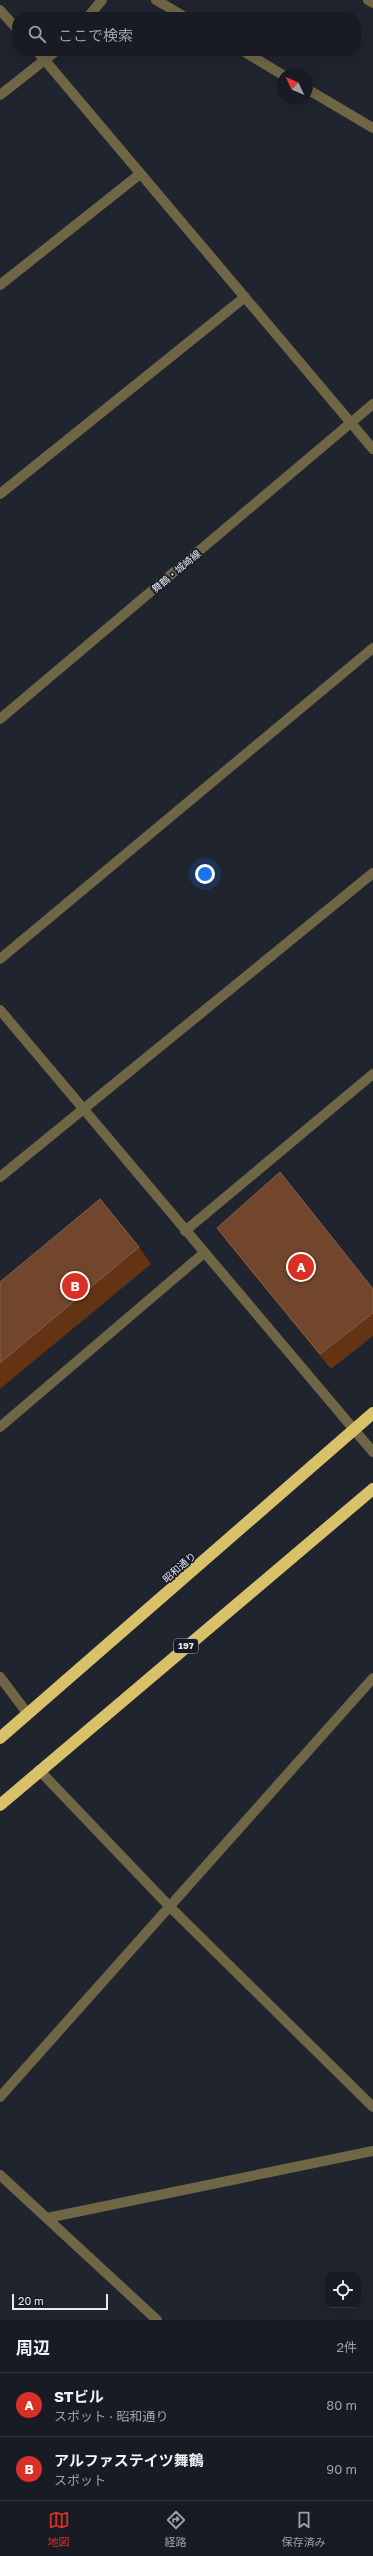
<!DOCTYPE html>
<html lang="ja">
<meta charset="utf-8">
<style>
:root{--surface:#181b23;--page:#252830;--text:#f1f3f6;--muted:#9fa1a6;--line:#363941;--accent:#d93025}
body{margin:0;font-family:"Golos Text","Noto Sans JP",sans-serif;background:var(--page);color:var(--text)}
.controls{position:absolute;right:12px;bottom:12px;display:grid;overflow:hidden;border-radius:8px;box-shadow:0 4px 16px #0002}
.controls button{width:36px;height:36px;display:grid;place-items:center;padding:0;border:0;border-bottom:1px solid var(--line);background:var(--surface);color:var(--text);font:20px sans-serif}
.compass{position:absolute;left:277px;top:68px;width:36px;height:36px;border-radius:50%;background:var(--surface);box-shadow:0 4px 16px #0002;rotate:314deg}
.scale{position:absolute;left:12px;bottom:10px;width:96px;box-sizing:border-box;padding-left:4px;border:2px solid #e5e8ef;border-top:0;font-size:11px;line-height:14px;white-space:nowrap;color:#e5e8ef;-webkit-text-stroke:3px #171a25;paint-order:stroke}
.you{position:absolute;left:205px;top:874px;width:14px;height:14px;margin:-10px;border:3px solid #fff;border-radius:50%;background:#1a73e8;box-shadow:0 0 0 6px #1a73e833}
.badge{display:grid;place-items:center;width:26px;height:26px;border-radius:50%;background:var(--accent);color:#fff;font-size:13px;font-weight:700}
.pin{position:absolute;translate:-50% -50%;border:2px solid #fff;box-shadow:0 1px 4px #0006}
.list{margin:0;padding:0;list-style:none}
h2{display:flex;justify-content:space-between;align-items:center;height:52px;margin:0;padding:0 16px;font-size:17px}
h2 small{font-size:13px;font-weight:400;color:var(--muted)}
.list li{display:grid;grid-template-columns:26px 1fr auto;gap:12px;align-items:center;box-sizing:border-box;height:64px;padding:0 16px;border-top:1px solid var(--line)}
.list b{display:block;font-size:15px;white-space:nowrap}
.list p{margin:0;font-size:13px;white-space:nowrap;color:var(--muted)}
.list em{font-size:13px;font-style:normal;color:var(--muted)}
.icon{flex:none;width:22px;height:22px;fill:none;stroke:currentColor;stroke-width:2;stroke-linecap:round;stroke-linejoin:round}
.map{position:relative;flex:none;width:373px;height:2320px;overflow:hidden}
.search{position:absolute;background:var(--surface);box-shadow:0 4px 16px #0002;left:12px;right:12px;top:12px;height:44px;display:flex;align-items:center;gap:10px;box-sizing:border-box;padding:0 14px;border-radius:16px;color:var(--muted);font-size:15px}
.sheet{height:180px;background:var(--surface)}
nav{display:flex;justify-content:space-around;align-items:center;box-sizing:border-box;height:56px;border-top:1px solid var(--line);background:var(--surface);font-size:11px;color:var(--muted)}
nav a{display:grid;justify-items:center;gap:2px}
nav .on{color:var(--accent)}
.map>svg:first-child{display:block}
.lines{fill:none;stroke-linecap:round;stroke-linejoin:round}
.minor{stroke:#6f6645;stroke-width:10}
.highway{stroke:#d9c16a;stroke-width:12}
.wall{fill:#643314}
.building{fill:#72462c;stroke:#84604a}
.labels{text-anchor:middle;stroke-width:3.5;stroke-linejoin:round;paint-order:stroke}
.shield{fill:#171a25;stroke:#a7aab2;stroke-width:1}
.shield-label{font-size:9px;font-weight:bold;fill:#e5e8ef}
.street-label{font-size:10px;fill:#e5e8ef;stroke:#171a25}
</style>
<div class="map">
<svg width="373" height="2320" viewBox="0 0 373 2320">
<rect width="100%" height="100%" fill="#20242f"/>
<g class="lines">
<path class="minor" d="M 156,0 L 185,17
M 368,0 L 373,3
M 0,10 L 17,29
M 88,17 L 102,0
M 37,51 L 373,449
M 243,51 L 283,75
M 307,89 L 373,128
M 0,95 L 56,51
M 0,285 L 140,174
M 0,494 L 245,297
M 0,719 L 373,404
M 0,959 L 373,648
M 0,1010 L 373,1452
M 0,1177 L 373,873
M 185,1231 L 373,1074
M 0,1427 L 204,1253
M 0,1677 L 28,1714
M 39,1770 L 170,1907 L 373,2107
M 0,2097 L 373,1678
M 0,2175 L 157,2320
M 47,2218 L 373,2151"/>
<path class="highway" d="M 0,1738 L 373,1413
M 0,1805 L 373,1489"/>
</g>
<path class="wall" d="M 217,1228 L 373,1289 L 373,1336 L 331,1369 L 228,1243 Z
M 139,1247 L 151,1264 L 0,1389 L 0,1282 Z"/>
<path class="building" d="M 280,1172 L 373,1289 L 373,1313 L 320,1354 L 217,1228 Z
M 100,1199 L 139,1247 L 0,1363 L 0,1282 Z"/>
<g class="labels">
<rect class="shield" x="174" y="1639" width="24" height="14" rx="3"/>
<g class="shield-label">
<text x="186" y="1649">197</text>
</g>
<g class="street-label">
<text transform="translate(176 571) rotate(-40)" y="4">舞鶴・城崎線</text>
<text transform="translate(179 1567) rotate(-41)" y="4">昭和通り</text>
</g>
</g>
</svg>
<div class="controls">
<button><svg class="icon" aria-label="locate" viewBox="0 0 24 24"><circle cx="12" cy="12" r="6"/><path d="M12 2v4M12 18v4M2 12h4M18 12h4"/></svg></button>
</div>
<svg class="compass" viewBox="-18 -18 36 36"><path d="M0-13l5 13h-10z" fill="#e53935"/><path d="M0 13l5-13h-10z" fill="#9fa1a6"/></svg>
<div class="scale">20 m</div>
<div class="you"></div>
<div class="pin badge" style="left:301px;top:1267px">A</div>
<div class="pin badge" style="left:75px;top:1286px">B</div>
<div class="search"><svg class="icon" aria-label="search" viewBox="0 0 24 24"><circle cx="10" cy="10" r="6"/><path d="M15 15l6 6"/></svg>ここで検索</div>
</div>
<section class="sheet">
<h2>周辺<small>2件</small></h2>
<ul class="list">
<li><span class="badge">A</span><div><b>STビル</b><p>スポット · 昭和通り</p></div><em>80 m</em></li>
<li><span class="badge">B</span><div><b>アルファステイツ舞鶴</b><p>スポット</p></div><em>90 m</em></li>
</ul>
</section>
<nav>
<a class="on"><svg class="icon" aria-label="map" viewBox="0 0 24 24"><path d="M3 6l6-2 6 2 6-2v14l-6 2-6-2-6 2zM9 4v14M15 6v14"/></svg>地図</a>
<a><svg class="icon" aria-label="directions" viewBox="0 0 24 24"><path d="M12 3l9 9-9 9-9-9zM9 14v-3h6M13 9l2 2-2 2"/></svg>経路</a>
<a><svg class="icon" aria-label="saved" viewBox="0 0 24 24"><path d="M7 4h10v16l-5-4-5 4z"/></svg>保存済み</a>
</nav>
